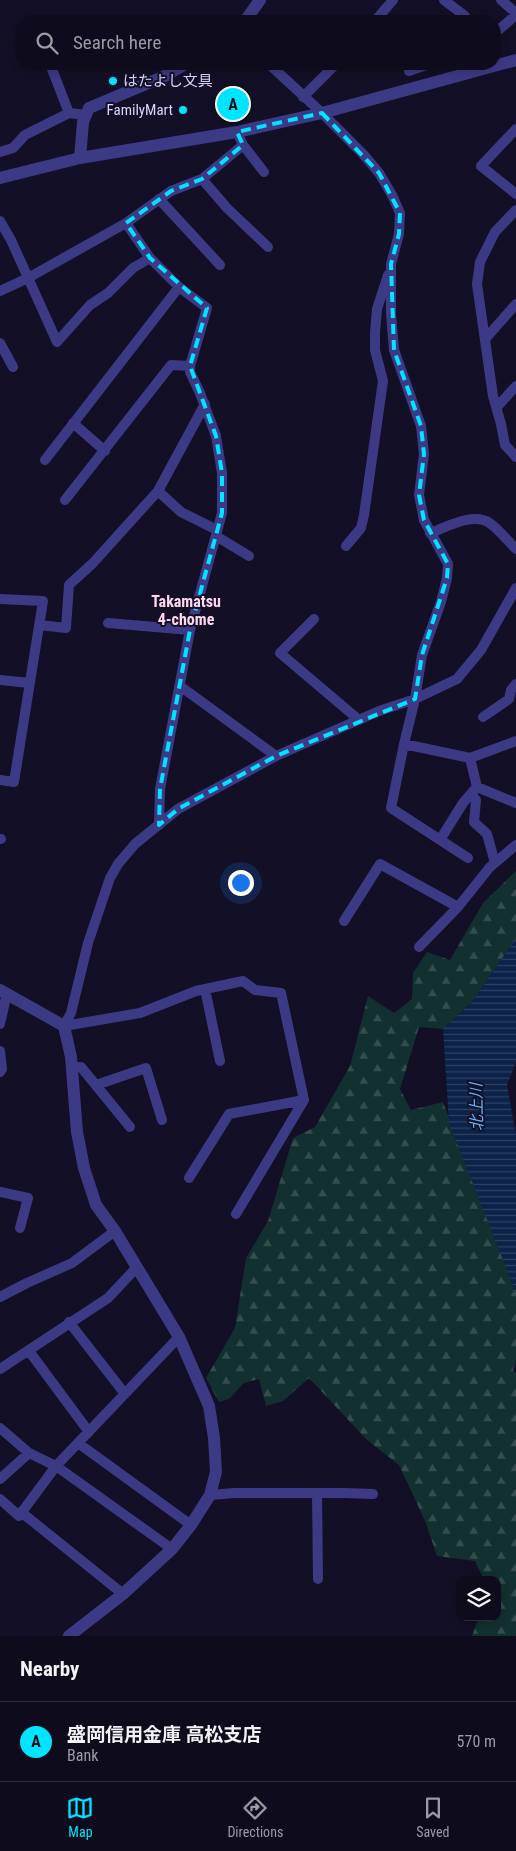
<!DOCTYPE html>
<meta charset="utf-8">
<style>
:root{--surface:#0e0b1c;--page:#1c1929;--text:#f1f3f6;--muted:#9b9ba3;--line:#2e2b3b;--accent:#00e5ff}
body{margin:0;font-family:"Roboto Condensed","Noto Sans JP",sans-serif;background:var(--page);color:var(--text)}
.controls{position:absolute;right:15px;bottom:15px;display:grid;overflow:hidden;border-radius:10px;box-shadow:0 2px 8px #0003}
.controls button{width:45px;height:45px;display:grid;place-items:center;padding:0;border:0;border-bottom:1px solid var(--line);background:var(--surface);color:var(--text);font:25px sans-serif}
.you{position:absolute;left:240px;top:882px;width:18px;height:18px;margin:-12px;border:4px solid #fff;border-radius:50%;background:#1a73e8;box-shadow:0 0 0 8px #1a73e833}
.badge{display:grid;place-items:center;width:32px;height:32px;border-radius:50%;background:var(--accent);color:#111;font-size:16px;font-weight:700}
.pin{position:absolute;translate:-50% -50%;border:2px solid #fff;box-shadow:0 1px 5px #0006}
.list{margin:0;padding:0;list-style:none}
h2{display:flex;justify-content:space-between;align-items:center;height:65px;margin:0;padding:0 20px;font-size:21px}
h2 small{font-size:16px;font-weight:400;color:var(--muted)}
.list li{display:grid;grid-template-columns:32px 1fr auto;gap:15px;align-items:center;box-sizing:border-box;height:80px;padding:0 20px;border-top:1px solid var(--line)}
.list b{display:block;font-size:19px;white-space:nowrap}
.list p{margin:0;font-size:16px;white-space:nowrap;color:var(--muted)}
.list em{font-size:16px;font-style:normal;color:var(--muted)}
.icon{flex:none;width:28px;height:28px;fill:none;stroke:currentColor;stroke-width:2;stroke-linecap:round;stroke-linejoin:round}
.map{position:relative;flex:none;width:516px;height:1636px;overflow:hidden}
.search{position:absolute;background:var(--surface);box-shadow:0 2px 8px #0003;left:15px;right:15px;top:15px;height:55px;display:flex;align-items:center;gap:12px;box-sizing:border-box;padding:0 18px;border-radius:20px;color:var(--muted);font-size:19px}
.sheet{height:145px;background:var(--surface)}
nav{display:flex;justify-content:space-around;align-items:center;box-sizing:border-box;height:70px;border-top:1px solid var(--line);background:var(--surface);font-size:14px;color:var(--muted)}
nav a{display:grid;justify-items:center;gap:2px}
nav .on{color:var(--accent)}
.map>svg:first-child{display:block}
.forest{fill:url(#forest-firs)}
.water{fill:url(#water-rules)}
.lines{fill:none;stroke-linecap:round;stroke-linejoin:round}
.minor{stroke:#3d3a85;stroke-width:10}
.tertiary{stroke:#3d3a85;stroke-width:12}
.marked{fill:none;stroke:#00e5ff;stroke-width:4;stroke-dasharray:10 6;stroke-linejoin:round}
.poi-dot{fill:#00e5ff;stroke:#130f26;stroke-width:2}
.labels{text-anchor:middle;stroke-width:4;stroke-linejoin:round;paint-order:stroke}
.poi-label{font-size:15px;fill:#d9d4ff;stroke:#130f26;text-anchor:start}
.neighbourhood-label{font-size:16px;font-weight:bold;fill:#ffd6f0;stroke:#130f26}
.water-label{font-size:16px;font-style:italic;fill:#62b6ff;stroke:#130f26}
</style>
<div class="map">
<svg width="516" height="1636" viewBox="0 0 516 1636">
<defs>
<pattern id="forest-firs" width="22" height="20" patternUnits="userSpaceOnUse" patternTransform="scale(1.25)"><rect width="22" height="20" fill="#12302f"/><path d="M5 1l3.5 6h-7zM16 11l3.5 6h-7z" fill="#344d4e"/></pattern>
<pattern id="water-rules" width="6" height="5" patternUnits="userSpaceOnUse" patternTransform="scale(1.25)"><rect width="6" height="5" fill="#0c2248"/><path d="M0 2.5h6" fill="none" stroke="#2f4163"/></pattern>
</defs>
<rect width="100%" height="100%" fill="#130f26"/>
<path class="forest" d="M 516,871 L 516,939 L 472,1002 L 443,1029 L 419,1027 L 400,1089 L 411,1110 L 443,1102 L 516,1293 L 516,1361 L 513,1370 L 516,1374 L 516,1636 L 472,1636 L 479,1617 L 497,1617 L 497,1580 L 484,1580 L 475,1561 L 437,1556 L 426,1523 L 399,1465 L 367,1440 L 309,1378 L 283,1401 L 266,1406 L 259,1379 L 244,1383 L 229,1399 L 219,1402 L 206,1378 L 235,1328 L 246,1258 L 268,1221 L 293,1138 L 315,1127 L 350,1066 L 368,996 L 394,1013 L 412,999 L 413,973 L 427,952 L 450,960 L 483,903 Z"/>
<path class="water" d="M 516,939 L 516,1062 L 507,1085 L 516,1135 L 516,1293 L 449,1123 L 443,1029 L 472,1002 Z"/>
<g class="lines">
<path class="minor" d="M 444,0 L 465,16
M 501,0 L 516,13
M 375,21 L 393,0
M 495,33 L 516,15
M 50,64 L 69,113
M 269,64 L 322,113 L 363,154 L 379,173 L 392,195 L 400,213 L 399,234 L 391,264 L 391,314 L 394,350 L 421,426 L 424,454 L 419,495 L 424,520 L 448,564 L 447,578 L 441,602 L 422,655 L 415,699 L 404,744 L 470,758 L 477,787 L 516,803
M 409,71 L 429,64
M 303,97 L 336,64
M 516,129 L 481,166 L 516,194
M 243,145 L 264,172
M 0,152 L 13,148 L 25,135 L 69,113 L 86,115
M 202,179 L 227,208 L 268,247
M 159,199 L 220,265
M 516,210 L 495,232 L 480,262 L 477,284 L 493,396 L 501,424 L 505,445 L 516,457
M 0,221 L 11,240 L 57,342 L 90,305 L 108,293 L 133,268 L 150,258
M 0,291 L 28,278 L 126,223
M 486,338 L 516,304
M 0,343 L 13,367
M 497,407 L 516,386
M 73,423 L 105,451
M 45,460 L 179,287
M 158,491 L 181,512 L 217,530
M 65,500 L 171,365 L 190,366
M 430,533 C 447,527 474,511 491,524 C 500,531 508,541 516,549
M 216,536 L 249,556
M 346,546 L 361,528 L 364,515 L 383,381 L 375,350 L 375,333 L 377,309 L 388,275
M 0,599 L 43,601 L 14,782 L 0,780
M 314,619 L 280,653 L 359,720
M 108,623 L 190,630
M 39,625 L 66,628 L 69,585 L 93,563 L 158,491 L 205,404
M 0,680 L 30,683
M 180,686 L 276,756
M 483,717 L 509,699 L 511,690 L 516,684
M 404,744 L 391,808 L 468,858
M 470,758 L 516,741
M 471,794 L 476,800 L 474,822 L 487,834 L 495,863
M 159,825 L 160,789 L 190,630 L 222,513 L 222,473 L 216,436 L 200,393 L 190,372 L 190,366 L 207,308 L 179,287 L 150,258 L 126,223 L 171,191 L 202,179 L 243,145 L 237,132
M 0,839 L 1,839
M 440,840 L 463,803 L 475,789
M 344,921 L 380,864 L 458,907
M 419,947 L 458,907 L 490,867 L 516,845
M 205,989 L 220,1061
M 0,1024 L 7,993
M 64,1026 L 71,1013 L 88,943 L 110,878 L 118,864 L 135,844 L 178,809 L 276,756 L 379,711 L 415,699 L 457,679 L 481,650 L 516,588
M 64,1026 L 140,1013 L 196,991 L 243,981 L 255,990 L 281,993 L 304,1100 L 236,1214
M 0,1051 L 2,1069 L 0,1072
M 72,1067 L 81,1067 L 130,1127
M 96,1085 L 146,1068 L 162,1120
M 189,1178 L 229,1114 L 304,1100
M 0,1192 L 28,1198 L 20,1228
M 0,1297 L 27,1283 L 72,1263 L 115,1231
M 69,1322 L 125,1394
M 29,1351 L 89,1432
M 0,1369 L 108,1298 L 137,1267
M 0,1428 L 29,1453
M 78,1443 L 191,1525
M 0,1479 L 29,1453 L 56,1466 L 172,1549
M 317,1493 L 318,1579
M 210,1495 L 234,1493 L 344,1493 L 373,1494
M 0,1499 L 19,1516 L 56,1466 L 179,1337
M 21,1512 L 123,1594"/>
<path class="tertiary" d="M 245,21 L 260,0
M 80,158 L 83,122 L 89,108 L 165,76 L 185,64
M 0,178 L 80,158 L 237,132 L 322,113 L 516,60
M 0,990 L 64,1026 L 71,1057 L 77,1132 L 84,1168 L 96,1205 L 115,1231 L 179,1337 L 209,1406 L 214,1438 L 216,1472 L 210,1495 L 191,1525 L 172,1549 L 123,1594 L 69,1636"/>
</g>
<path class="marked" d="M 322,113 L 379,173 L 400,213 L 399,234 L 391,264 L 394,350 L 421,426 L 424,454 L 419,495 L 424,520 L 448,564 L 447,578 L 422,655 L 415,699 L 276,756 L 178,809 L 159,825 L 160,789 L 190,630 L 222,513 L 222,473 L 216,436 L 190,366 L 207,308 L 150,258 L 126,223 L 171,191 L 202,179 L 243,145 L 237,132 Z"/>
<g class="poi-dot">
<circle cx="113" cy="81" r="5"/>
<circle cx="183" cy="110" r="5"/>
</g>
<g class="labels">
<g class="poi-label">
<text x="123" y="86">はたよし文具</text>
<text x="173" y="115" text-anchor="end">FamilyMart</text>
</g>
<g class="neighbourhood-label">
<text x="186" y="607">Takamatsu<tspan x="186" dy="18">4-chome</tspan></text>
</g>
<g class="water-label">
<text transform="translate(476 1107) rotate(-91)" y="6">北上川</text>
</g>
</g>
</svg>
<div class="controls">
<button><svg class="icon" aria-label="layers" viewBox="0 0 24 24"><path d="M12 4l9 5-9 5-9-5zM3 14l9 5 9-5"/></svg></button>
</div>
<div class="you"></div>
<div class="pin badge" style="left:233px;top:104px">A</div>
<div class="search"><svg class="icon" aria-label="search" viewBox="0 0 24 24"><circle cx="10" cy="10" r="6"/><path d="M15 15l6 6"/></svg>Search here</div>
</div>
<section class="sheet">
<h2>Nearby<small></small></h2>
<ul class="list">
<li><span class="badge">A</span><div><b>盛岡信用金庫 高松支店</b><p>Bank</p></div><em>570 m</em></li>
</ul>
</section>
<nav>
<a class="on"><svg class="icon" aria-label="map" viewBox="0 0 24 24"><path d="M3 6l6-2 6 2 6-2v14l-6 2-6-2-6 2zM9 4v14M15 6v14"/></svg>Map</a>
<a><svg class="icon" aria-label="directions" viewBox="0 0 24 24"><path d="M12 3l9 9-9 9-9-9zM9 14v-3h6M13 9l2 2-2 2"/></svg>Directions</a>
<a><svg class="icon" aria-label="saved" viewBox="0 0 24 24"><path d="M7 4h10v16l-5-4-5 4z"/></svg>Saved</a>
</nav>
